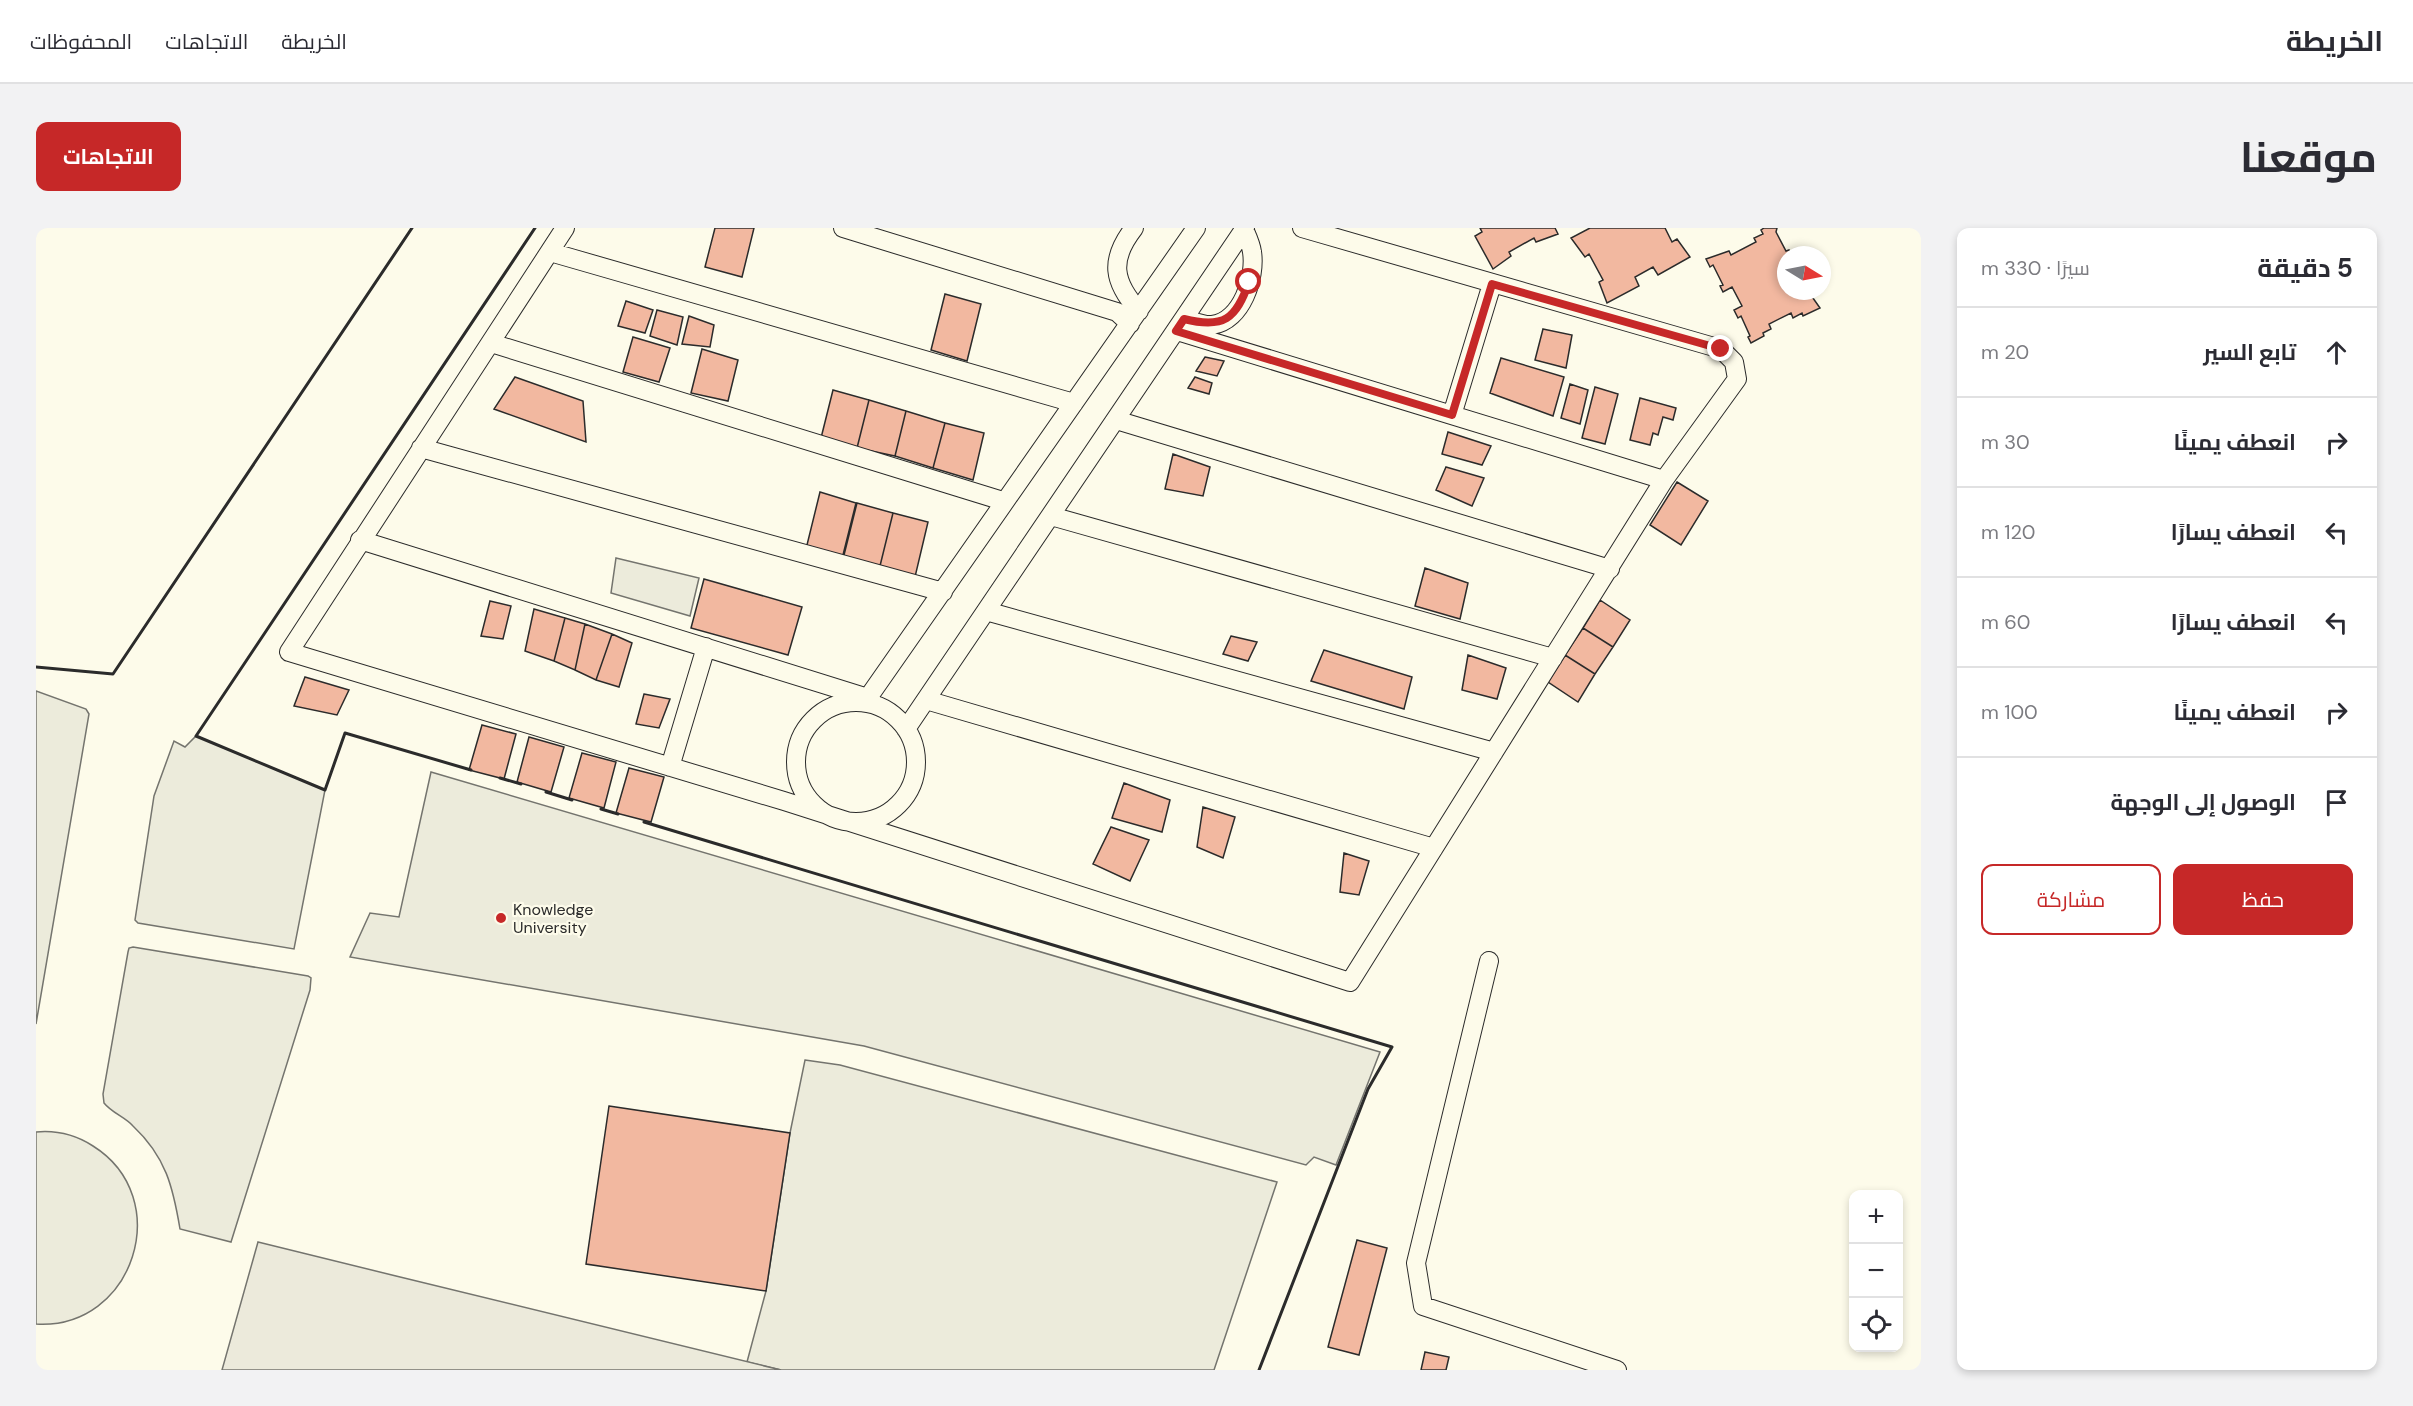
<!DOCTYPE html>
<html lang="ar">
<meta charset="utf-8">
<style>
:root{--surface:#fff;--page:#f2f2f3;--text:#2b2b33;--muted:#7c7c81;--line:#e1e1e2;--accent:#c62828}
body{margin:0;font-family:"DM Sans",Cairo,sans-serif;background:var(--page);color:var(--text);direction:rtl}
.controls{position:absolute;right:18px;bottom:18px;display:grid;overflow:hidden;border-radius:12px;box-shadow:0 3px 9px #0003}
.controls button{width:54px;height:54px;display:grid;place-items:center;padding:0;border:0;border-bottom:2px solid var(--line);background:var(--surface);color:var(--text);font:30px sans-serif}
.compass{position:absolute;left:1741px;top:18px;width:54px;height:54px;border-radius:50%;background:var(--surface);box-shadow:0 3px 9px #0003;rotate:100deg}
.stop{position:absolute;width:18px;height:18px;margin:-14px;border:4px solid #c62828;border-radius:50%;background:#fff}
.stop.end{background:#c62828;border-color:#fff;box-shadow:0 2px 6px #0008}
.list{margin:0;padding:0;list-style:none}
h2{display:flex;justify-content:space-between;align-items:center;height:78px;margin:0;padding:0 24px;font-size:26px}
h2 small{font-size:20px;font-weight:400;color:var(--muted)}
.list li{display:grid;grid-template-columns:39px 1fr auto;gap:18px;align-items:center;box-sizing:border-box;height:90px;padding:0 24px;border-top:2px solid var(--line)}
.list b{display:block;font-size:22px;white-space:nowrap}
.list em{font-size:20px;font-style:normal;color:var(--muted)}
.actions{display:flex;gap:12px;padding:18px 24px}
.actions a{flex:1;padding:14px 0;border:2px solid var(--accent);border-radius:12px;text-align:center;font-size:21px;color:var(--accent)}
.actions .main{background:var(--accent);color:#fff}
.icon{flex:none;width:33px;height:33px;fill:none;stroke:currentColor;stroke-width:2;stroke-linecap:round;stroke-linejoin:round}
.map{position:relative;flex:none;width:1885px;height:1142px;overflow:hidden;direction:ltr;border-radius:12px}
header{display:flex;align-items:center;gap:36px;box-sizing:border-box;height:84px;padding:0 30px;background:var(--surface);border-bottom:2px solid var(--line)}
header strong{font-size:28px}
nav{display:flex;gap:33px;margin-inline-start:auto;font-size:21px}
.intro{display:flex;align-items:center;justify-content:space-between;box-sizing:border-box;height:144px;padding:0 36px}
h1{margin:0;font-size:42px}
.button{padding:15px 27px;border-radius:12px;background:var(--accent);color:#fff;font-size:21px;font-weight:700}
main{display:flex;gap:36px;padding:0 36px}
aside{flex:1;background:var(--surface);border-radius:12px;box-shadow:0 3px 9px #0003}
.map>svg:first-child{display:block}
.green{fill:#ecebdb;stroke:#74746e;stroke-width:1.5}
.parking{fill:#eceadb;stroke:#74746e;stroke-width:1.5}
.building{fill:#f2b8a0;stroke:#2b2b2b;stroke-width:1.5}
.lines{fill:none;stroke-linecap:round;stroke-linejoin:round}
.minor-casing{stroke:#2b2b2b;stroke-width:20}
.minor{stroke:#fdfbea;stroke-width:18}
.wall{stroke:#2b2b2b;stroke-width:3}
.route{stroke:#c62828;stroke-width:8}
.poi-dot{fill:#c62828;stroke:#fdfbea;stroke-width:2}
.labels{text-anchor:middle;stroke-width:4.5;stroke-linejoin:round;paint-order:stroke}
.poi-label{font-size:16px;fill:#2b2b2b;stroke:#fdfbea;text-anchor:start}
</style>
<header>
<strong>الخريطة</strong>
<nav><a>الخريطة</a><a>الاتجاهات</a><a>المحفوظات</a></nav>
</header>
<div class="intro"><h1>موقعنا</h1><a class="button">الاتجاهات</a></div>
<main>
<aside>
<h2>5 دقيقة<small>سيرًا · 330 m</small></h2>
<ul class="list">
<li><svg class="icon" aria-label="ahead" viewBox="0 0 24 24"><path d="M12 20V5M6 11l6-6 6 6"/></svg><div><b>تابع السير</b></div><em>20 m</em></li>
<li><svg class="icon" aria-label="right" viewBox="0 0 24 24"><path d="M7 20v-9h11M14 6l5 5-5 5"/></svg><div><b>انعطف يمينًا</b></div><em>30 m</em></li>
<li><svg class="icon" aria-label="left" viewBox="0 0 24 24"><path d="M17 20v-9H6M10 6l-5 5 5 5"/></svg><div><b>انعطف يسارًا</b></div><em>120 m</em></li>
<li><svg class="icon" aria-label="left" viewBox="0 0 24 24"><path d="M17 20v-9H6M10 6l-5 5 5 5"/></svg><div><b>انعطف يسارًا</b></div><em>60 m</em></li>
<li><svg class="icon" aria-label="right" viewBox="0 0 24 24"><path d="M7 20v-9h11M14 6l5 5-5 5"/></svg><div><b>انعطف يمينًا</b></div><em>100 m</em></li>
<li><svg class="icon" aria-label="arrive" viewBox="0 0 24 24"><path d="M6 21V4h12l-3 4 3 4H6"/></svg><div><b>الوصول إلى الوجهة</b></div></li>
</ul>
<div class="actions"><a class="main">حفظ</a><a>مشاركة</a></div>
</aside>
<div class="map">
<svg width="1885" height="1142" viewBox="0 0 1885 1142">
<rect width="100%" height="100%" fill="#fdfbea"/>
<path class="green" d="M 580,330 L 663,350 L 654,388 L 575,365 Z
M 0,463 L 50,481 L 53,486 L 0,796 Z
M 160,508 L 289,562 L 258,721 L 102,695 L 99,692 L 118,568 L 138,513 L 149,519 Z
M 395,544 L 1344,824 L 1300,937 L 1278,929 L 1270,937 L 828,818 L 314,729 L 334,685 L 363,689 Z
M 97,719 L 272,748 L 275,750 L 274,762 L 195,1014 L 144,1001 C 137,959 130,929 97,898 C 89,889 76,885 68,875 L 67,866 L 92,724 L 93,720 Z
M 769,832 L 804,837 L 1241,954 L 1178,1142 L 745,1142 L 711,1134 L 730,1063 L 754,905 Z
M 0,904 C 21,902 40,907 57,918 C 140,970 98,1102 0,1096 Z"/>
<path class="parking" d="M 222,1014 L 360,1048 L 745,1142 L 186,1142 Z"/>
<path class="building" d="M 679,0 L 718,0 L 706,49 L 669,39 Z
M 1444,0 L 1519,0 L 1522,6 L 1500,14 L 1498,10 L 1473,24 L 1475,28 L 1457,41 L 1439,8 L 1446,4 Z
M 1554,0 L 1629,0 L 1636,14 L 1641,11 L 1654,29 L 1622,47 L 1617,39 L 1599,49 L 1603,58 L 1571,75 L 1563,54 L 1567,52 L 1553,26 L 1549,29 L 1535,10 Z
M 1728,0 L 1741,0 L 1740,4 L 1750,23 L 1753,22 L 1755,27 L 1750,27 L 1745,39 L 1750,49 L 1750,63 L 1772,63 L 1784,80 L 1767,88 L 1766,85 L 1757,90 L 1755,85 L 1733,96 L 1735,101 L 1727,105 L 1728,108 L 1715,115 L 1712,109 L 1714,108 L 1705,88 L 1702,90 L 1698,82 L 1706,78 L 1696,59 L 1687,64 L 1684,58 L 1687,57 L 1677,37 L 1674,39 L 1670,31 L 1693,23 L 1695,27 L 1720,14 L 1718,10 L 1727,6 L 1725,2 Z
M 909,66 L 945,76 L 931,133 L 895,122 Z
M 590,73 L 617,82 L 609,105 L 582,98 Z
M 621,82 L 647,89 L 641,117 L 614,108 Z
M 653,88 L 678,97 L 674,119 L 646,116 Z
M 1507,101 L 1536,107 L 1530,140 L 1499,132 Z
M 597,109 L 634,120 L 623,154 L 587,144 Z
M 666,121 L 702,132 L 692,173 L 655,165 Z
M 1169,129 L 1188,133 L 1181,148 L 1160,143 Z
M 1465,130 L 1528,149 L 1517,188 L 1454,165 Z
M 479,149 L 547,173 L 550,214 L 458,181 Z
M 1159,149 L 1176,155 L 1173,166 L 1152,160 Z
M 1534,156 L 1552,162 L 1544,196 L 1525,190 Z
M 1559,159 L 1582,166 L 1569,216 L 1546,210 Z
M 797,162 L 833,172 L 821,220 L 785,210 Z
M 1604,170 L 1640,180 L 1637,192 L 1627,189 L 1622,207 L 1617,205 L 1614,217 L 1594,212 Z
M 833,172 L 870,183 L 859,228 L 821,220 Z
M 870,183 L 909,195 L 897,240 L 859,228 Z
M 909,195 L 948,205 L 937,252 L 897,240 Z
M 1412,204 L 1455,218 L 1446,237 L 1406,226 Z
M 1137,226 L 1174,239 L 1167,268 L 1129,261 Z
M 1410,239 L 1448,250 L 1436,278 L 1400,262 Z
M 1641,254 L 1672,273 L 1645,317 L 1614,297 Z
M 784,264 L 820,275 L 806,331 L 770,321 Z
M 821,275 L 857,285 L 843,342 L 807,331 Z
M 857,285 L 892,294 L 879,349 L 843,342 Z
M 1389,340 L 1432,355 L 1424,391 L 1379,378 Z
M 668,351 L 766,379 L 752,427 L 655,400 Z
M 1564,372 L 1594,392 L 1577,419 L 1547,400 Z
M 454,373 L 475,378 L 467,411 L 445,408 Z
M 498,381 L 529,390 L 518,433 L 489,423 Z
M 529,390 L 549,396 L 539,442 L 518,433 Z
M 549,396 L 576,406 L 560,452 L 539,442 Z
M 1547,400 L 1577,419 L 1559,446 L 1529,427 Z
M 576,406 L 596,415 L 583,459 L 560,452 Z
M 1195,408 L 1221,414 L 1212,433 L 1187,426 Z
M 1288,422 L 1376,449 L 1368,481 L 1275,453 Z
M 1432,427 L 1470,440 L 1461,471 L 1426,462 Z
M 1529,427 L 1559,446 L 1542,474 L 1512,454 Z
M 269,449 L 313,462 L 301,487 L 258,478 Z
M 608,466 L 634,471 L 623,500 L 600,496 Z
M 446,497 L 480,506 L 468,551 L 433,542 Z
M 493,509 L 528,519 L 515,564 L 481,554 Z
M 546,525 L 580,534 L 568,580 L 533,570 Z
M 593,540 L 628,549 L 615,594 L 580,585 Z
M 1088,555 L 1134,572 L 1126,604 L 1076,590 Z
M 1167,579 L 1199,589 L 1187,630 L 1161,619 Z
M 1075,599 L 1113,612 L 1094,653 L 1057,636 Z
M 1308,625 L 1333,633 L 1323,667 L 1304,664 Z
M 573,878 L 754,905 L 730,1063 L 550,1036 Z
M 1321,1012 L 1351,1020 L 1323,1127 L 1292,1119 Z
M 1389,1124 L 1413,1129 L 1410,1142 L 1385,1142 Z"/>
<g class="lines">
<g class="minor-casing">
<path id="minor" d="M 529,0 L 253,424 L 748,573 L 1314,754 L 1628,252 L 1701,151 L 1698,134 L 1685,121 L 1266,0
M 807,0 L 1081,84 L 1094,96
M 1098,0 C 1073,32 1077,54 1103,83
M 514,24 L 1038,175
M 1148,91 C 1157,93 1167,98 1176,97 C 1206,93 1220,49 1216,24 C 1215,16 1211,8 1208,1
M 1141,103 L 1628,252
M 455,115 L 967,273
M 1416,187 L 1456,56
M 1080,192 L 1574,341
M 385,220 L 907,364
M 1015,288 L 1517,430
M 324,312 L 832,470
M 950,383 L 1458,524
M 890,472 L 1398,620
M 829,474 L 1160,0
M760 534a60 60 0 1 1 120 0a60 60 0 1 1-120 0Z
M 870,501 L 1209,0
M 634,539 L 670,419
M 1453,733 L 1380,1035 L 1387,1078 L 1581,1142"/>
</g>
<use href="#minor" class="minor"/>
<path class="wall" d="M 0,439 L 77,446 L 376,0
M 435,542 L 309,505 L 289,562 L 160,508 L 499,0
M 464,550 L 485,556
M 510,564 L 536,572
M 565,581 L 582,586
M 608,594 L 1356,819 L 1332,861 L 1223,1142"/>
</g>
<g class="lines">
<path class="route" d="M 1213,54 C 1200,91 1188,101 1148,91 L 1140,103 L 1416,187 L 1456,56 L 1685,121"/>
</g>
<circle class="poi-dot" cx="465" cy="690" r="6"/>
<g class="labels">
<g class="poi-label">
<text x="477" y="687">Knowledge<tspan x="477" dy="18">University</tspan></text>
</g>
</g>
</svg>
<div class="controls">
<button>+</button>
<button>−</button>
<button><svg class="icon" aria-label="locate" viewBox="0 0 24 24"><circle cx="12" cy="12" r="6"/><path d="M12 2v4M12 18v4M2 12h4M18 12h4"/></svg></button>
</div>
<svg class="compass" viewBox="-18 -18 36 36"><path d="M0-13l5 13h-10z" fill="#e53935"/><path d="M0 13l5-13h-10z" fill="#7c7c81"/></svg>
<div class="stop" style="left:1213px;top:54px"></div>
<div class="stop end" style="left:1685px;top:121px"></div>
</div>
</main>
